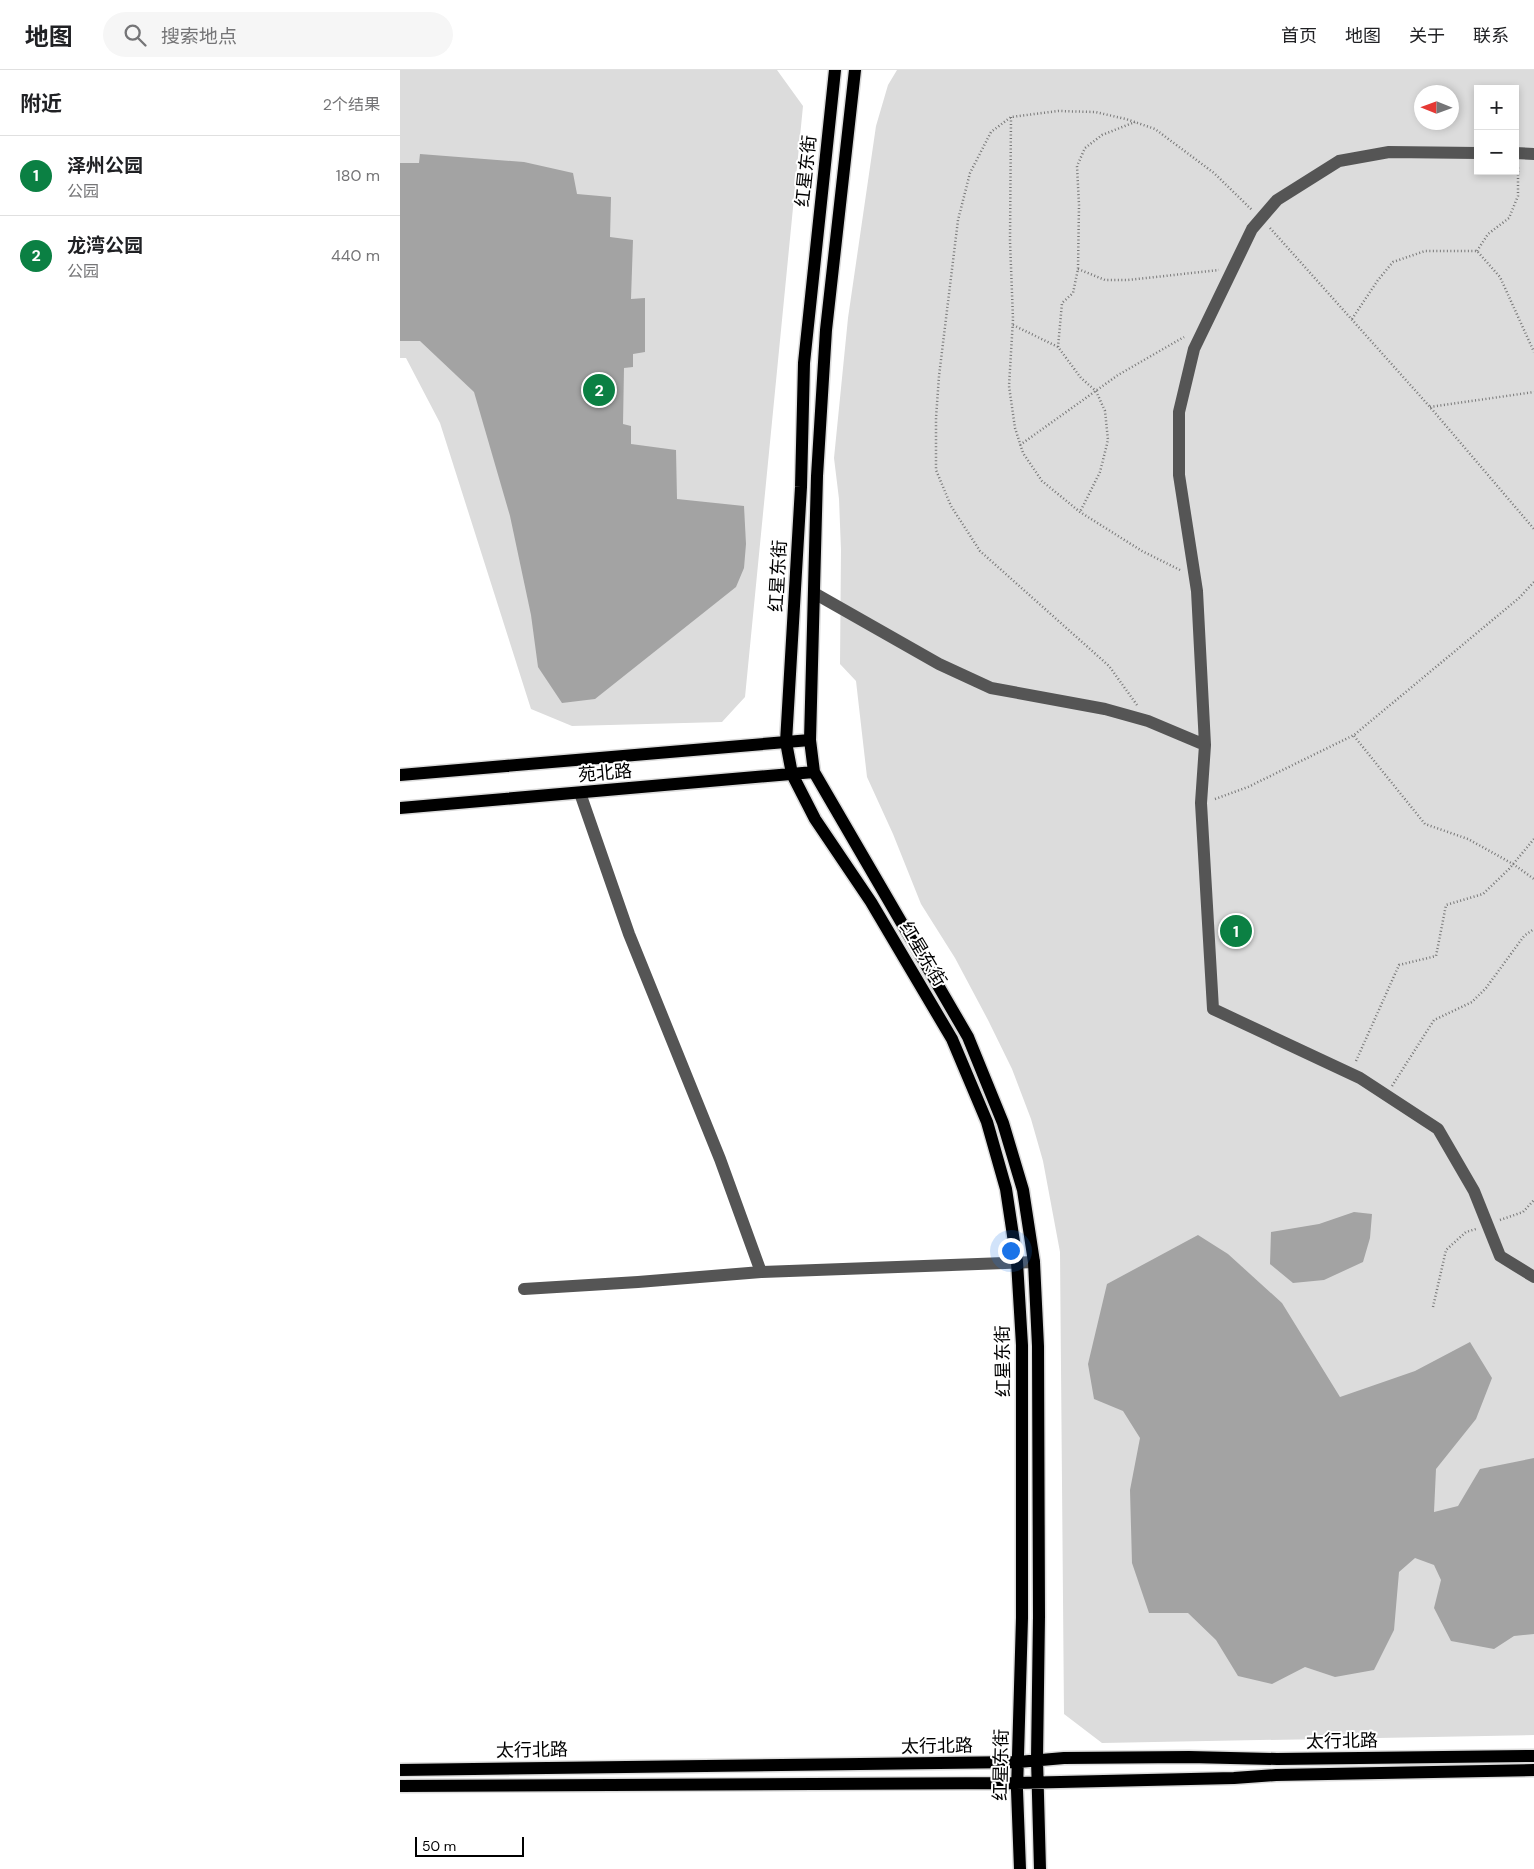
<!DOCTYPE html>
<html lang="zh">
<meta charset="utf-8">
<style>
:root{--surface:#fff;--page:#f6f6f6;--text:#202124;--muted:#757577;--line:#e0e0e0;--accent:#0b8043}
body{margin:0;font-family:"DM Sans","Noto Sans SC",sans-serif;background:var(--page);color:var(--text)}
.controls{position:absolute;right:15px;top:15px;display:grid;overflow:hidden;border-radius:0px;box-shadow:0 2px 8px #0003}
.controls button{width:45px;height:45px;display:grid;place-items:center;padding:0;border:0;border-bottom:1px solid var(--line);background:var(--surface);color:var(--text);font:25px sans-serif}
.compass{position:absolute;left:1014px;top:15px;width:45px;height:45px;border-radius:50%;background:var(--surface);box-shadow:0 2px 8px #0003;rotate:271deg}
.scale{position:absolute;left:15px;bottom:12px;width:109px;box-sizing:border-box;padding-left:5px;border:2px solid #000;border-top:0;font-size:14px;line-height:18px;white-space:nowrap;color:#000;-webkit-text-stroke:4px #fff;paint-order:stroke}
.you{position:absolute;left:610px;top:1180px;width:18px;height:18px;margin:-12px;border:4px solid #fff;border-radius:50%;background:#1a73e8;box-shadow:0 0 0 8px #1a73e833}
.badge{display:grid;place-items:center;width:32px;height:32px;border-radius:50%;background:var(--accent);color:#fff;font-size:16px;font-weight:700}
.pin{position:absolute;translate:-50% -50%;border:2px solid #fff;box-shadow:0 1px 5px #0006}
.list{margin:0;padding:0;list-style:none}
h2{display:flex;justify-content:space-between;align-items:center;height:65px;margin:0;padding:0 20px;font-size:21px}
h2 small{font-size:16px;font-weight:400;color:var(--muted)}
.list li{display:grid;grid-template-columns:32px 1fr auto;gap:15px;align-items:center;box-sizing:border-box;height:80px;padding:0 20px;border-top:1px solid var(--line)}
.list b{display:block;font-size:19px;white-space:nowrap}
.list p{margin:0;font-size:16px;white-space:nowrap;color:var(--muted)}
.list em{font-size:16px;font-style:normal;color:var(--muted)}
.icon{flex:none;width:28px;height:28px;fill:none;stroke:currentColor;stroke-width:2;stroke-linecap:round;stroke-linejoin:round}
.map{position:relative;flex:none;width:1134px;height:1799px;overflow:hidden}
header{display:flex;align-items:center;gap:30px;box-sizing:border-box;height:70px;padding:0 25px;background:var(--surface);border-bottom:1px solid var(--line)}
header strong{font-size:24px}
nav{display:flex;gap:28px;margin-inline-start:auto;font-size:18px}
.search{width:350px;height:45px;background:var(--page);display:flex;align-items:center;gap:12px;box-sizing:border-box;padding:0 18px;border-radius:28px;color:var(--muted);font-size:19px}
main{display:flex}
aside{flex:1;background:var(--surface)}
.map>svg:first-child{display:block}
.green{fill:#dcdcdc;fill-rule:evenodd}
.water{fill:#a3a3a3}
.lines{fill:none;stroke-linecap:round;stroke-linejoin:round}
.major-casing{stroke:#dbdbdb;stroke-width:15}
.path{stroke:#777;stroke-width:2.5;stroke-dasharray:1 2.5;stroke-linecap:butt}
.minor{stroke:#555;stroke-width:12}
.major{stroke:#000;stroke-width:12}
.labels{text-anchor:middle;stroke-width:4;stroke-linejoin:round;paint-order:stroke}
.street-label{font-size:18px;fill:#000;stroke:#fff}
</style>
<header>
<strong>地图</strong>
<div class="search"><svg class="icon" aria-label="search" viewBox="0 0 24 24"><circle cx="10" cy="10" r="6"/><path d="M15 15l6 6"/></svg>搜索地点</div>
<nav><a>首页</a><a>地图</a><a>关于</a><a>联系</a></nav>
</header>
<main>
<aside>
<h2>附近<small>2个结果</small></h2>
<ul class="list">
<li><span class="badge">1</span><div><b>泽州公园</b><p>公园</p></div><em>180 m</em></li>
<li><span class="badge">2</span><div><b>龙湾公园</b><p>公园</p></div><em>440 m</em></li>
</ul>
</aside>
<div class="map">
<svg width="1134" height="1799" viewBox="0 0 1134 1799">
<rect width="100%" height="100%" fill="#fff"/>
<path class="green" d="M 0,0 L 377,0 L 403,36 L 345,627 L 322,652 L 172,656 L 131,639 L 40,353 L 6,288 L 0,288 Z
M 497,0 L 1134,0 L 1134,1665 L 702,1673 L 664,1644 L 660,1182 L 643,1091 L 631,1049 L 612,999 L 588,950 L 555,888 L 521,834 L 493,764 L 467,707 L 456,611 L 440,594 L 441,480 L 439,429 L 434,388 L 448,248 L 476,56 L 488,15 ZM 1078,19 L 1115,19 L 1115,101 L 1078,101 ZM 1022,22 L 1052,22 L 1052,52 L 1022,52 Z"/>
<path class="water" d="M 20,84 L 124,92 L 173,103 L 177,124 L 211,127 L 210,167 L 233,170 L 231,229 L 245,228 L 245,282 L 233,284 L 233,297 L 224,298 L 223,354 L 231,356 L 231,374 L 276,380 L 277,429 L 344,436 L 346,474 L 344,498 L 336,517 L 195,629 L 162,633 L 138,597 L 131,545 L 110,446 L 74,322 L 20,271 L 0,271 L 0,93 L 19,93 Z
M 954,1142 L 972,1144 L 970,1168 L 963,1192 L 924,1210 L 893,1213 L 870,1194 L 871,1162 L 919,1154 Z
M 798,1165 L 828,1184 L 882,1233 L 940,1327 L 1015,1301 L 1070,1272 L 1092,1308 L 1076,1349 L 1036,1399 L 1034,1442 L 1058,1436 L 1080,1399 L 1134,1388 L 1134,1564 L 1114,1566 L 1094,1579 L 1051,1571 L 1034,1538 L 1041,1510 L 1034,1495 L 1015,1488 L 999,1502 L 994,1560 L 974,1600 L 935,1607 L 905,1597 L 872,1614 L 838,1606 L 816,1570 L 788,1543 L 749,1543 L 732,1493 L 730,1420 L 740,1368 L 723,1341 L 694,1329 L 688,1294 L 707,1214 Z"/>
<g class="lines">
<g class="major-casing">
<path id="major" d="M 435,0 L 404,293 L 401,417 L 386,672 L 392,704 L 415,749 L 471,832 L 552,969 L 587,1052 L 606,1119 L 617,1192 L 622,1275 L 622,1548 L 617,1720 L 620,1799
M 455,0 L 426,260 L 417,406 L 410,670 L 414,702 L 568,967 L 603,1053 L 623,1120 L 634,1192 L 638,1276 L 639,1546 L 637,1689 L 640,1799
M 0,705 L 410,670
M 0,738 L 414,702
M 0,1700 L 618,1692 L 664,1688 L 789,1687 L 877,1689 L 1134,1686
M 0,1716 L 617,1713 L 834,1708 L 876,1705 L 1134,1700"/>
</g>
<path class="path" d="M 611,47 L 610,171 L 613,249 L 609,316 L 615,358 L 623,383 L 642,411 L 680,442 L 742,481 L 780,500
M 870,158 L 1030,337 L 1134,459
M 1077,181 L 1088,164 L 1109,148 L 1118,126 L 1118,95
M 678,199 L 705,210 L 728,210 L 819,200
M 952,249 L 978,210 L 993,192 L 1025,181 L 1077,181 L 1100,207 L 1134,282
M 613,255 L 658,277 L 681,308 L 696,321 L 705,341 L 708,370 L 700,402 L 680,442
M 658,277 L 662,233 L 673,223 L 678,199 L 679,135 L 677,96 L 685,78 L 702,65 L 735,52
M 1030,337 L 1134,322
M 620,375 L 718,305 L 784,267
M 737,635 L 709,596 L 580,481 L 551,436 L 536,400 L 536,348 L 539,306 L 558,150 L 570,103 L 591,62 L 611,47 L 658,41 L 695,42 L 726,49 L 755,59 L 814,103 L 852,140
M 954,666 L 1025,754 L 1068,769 L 1113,794 L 1134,809
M 815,729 L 848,717 L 954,665 L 1119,528 L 1134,512
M 956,991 L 999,895 L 1036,886 L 1046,835 L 1083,824 L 1109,799 L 1134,769
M 992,1016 L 1034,950 L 1072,932 L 1086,918 L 1124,866 L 1134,859
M 1100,1150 L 1123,1142 L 1134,1130
M 1033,1237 L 1046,1180 L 1066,1162 L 1076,1159"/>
<path class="minor" d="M 1115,83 L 1134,84
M 414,523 L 539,594 L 591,618 L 705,639 L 748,651 L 805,675 L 801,733 L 813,939 L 960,1008 L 1038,1059 L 1074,1121 L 1100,1186 L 1134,1207
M 805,675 L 797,521 L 779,405 L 779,342 L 794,279 L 852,159 L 877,130 L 939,91 L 989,82 L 1078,83
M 180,723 L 229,864 L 320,1089 L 361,1202
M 124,1219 L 238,1212 L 361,1202 L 634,1192"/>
<use href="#major" class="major"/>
</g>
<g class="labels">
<g class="street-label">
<text transform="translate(406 101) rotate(-84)" y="6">红星东街</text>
<text transform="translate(378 506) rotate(-87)" y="6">红星东街</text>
<text transform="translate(205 703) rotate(-5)" y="6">苑北路</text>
<text transform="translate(523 884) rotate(59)" y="6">红星东街</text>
<text transform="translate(603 1291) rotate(-91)" y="6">红星东街</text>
<text transform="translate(942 1671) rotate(-1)" y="6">太行北路</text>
<text transform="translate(537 1676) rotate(-1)" y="6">太行北路</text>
<text transform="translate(132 1680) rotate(-1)" y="6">太行北路</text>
<text transform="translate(601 1695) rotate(-89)" y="6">红星东街</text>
</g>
</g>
</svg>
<div class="controls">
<button>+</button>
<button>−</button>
</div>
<svg class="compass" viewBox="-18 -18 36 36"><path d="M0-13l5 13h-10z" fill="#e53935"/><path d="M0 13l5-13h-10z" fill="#757577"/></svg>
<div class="scale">50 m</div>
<div class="you"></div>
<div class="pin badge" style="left:836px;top:861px">1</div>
<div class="pin badge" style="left:199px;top:320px">2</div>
</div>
</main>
